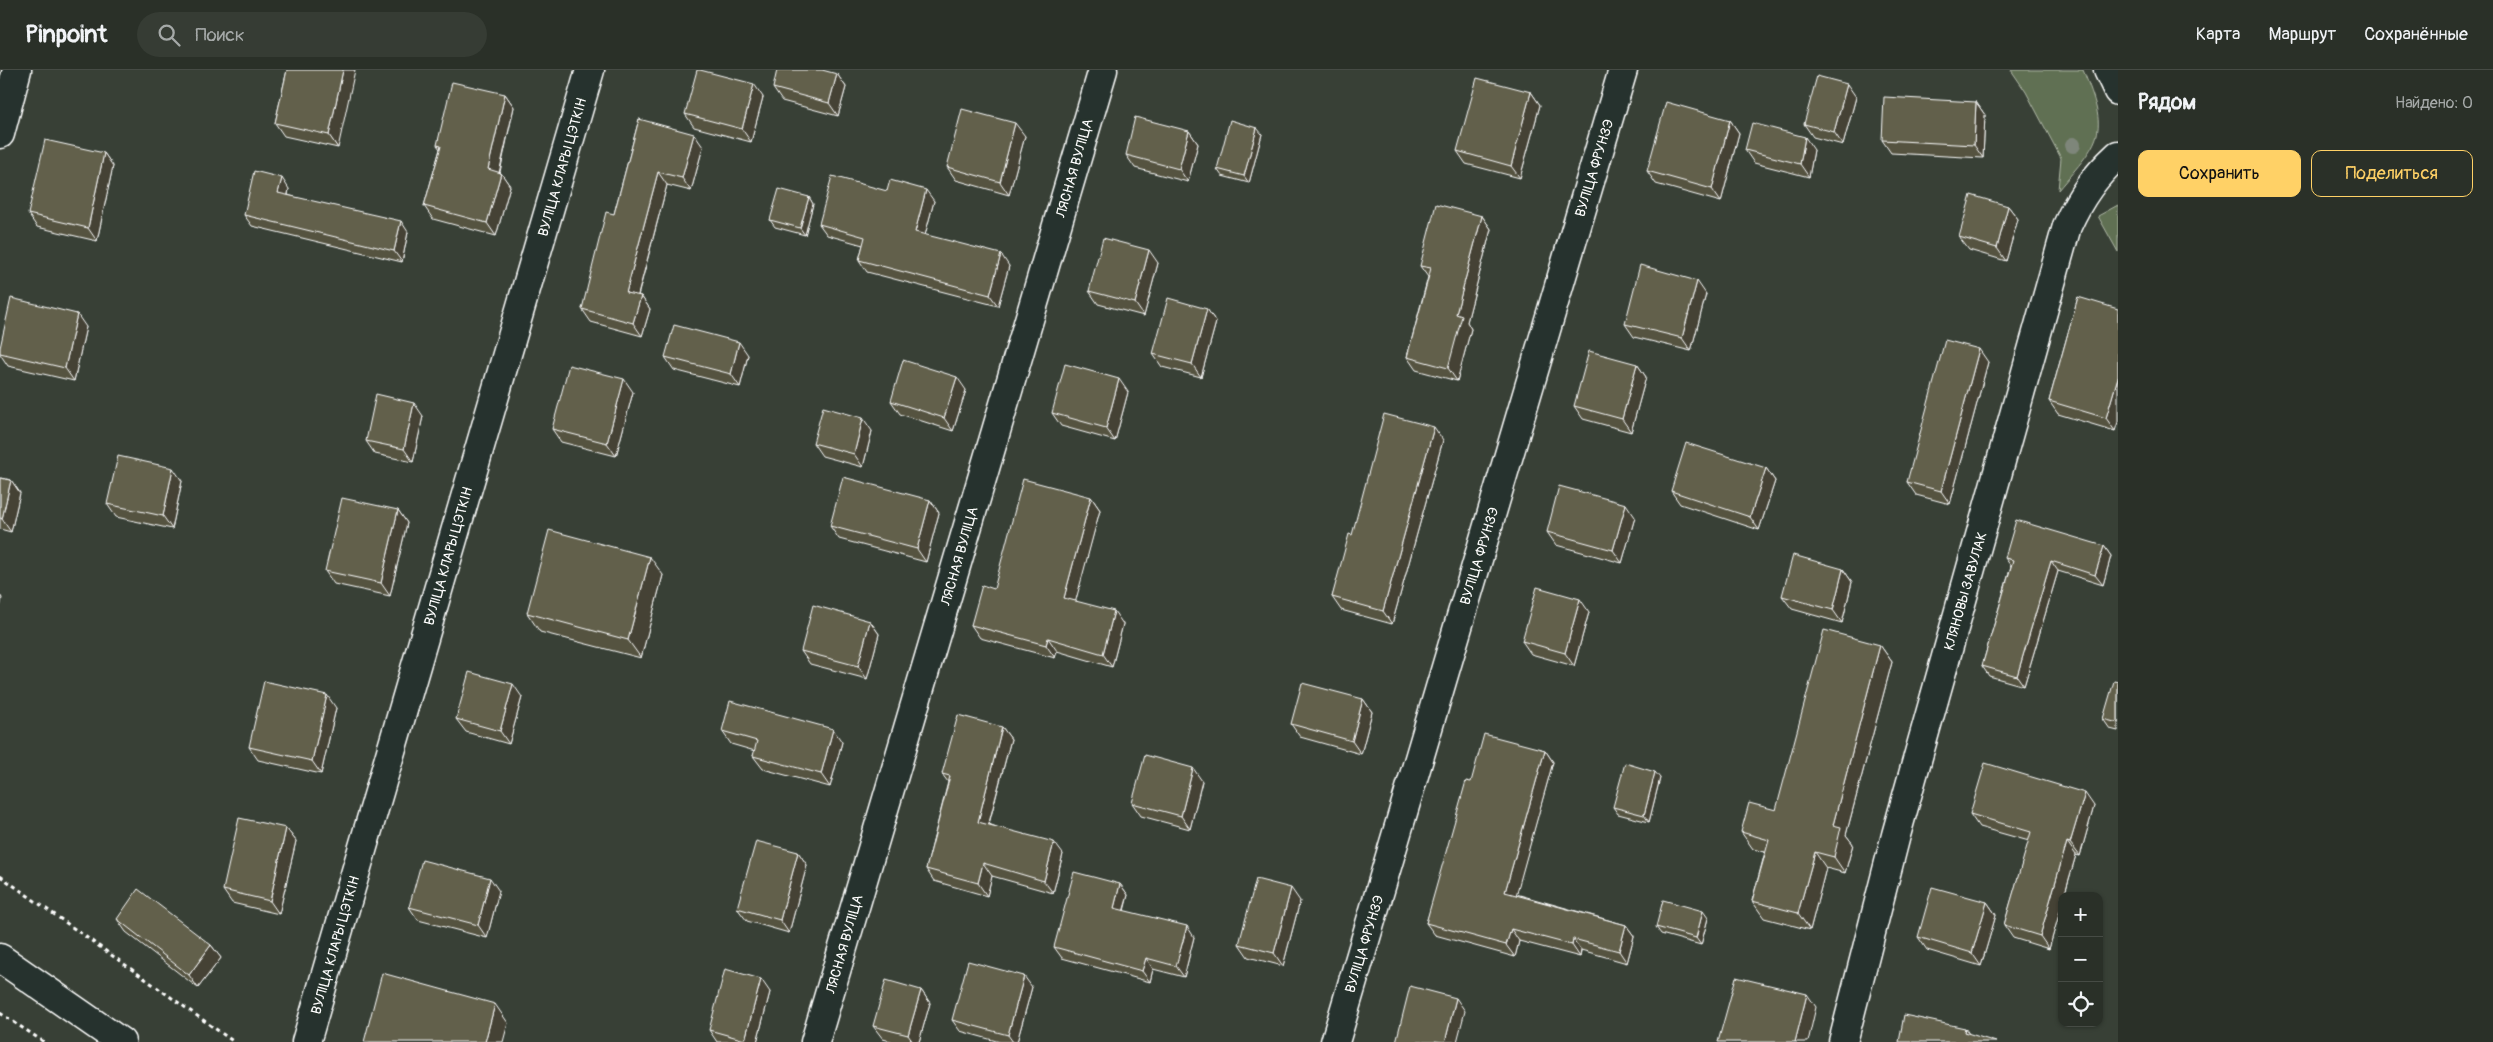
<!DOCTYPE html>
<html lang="ru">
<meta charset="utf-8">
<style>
:root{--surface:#2a3028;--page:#363c34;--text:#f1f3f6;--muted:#a5a9a8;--line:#464b45;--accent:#ffd166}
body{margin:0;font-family:Pangolin,sans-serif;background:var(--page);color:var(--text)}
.controls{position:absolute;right:15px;bottom:15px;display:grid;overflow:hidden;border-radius:10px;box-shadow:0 1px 4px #0004}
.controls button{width:45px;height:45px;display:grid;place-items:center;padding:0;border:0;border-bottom:1px solid var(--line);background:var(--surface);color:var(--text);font:25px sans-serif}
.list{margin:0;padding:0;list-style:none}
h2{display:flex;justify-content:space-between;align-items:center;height:65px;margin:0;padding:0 20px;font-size:21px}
h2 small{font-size:16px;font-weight:400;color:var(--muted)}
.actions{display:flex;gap:10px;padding:15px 20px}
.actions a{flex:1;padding:11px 0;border:1px solid var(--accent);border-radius:10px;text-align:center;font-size:18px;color:var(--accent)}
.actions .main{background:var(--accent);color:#111}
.icon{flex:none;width:28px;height:28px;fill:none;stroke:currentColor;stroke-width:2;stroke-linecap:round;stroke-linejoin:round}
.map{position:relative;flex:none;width:2118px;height:972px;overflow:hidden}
header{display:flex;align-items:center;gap:30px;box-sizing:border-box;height:70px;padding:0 25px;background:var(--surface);border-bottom:1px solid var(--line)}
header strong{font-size:24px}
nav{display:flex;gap:28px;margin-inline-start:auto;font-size:18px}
.search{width:350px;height:45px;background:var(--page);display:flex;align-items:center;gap:12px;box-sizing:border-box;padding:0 18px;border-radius:28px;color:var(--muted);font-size:19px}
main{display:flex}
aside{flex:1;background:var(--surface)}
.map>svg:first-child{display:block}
.green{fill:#607052;stroke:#b0b8a8}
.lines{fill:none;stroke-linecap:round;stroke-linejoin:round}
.street-casing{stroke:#fff;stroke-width:31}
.secondary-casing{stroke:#fff;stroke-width:31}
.path{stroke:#fff;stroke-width:3;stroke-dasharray:4 4;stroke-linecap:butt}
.street{stroke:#26332d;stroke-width:28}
.secondary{stroke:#26332d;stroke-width:28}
.tree{fill:#7e867a}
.wall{fill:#545341;stroke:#fff}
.shaded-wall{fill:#454335;stroke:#fff}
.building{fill:#62604c;stroke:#fff}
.labels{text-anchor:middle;stroke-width:5;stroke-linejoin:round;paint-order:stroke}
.street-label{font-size:14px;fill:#fff;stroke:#26332d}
</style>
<header>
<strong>Pinpoint</strong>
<div class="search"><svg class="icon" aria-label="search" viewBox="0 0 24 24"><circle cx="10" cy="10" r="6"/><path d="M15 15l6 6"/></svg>Поиск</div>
<nav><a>Карта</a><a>Маршрут</a><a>Сохранённые</a></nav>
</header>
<main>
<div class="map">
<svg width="2118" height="972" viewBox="0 0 2118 972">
<rect width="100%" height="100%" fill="#384036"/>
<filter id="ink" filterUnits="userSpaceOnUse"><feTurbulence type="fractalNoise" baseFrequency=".02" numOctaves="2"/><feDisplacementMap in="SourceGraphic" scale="10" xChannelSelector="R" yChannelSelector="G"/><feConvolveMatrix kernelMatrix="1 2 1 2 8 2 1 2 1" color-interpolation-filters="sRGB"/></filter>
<g filter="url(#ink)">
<path class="green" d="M 2011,0 L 2083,0 C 2110,65 2101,69 2058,120 L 2061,88 L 2026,22 Z
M 2118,135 L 2118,182 L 2098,146 Z"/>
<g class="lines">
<g class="street-casing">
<path id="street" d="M 0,64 L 17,0
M 306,972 L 590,0
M 815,972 L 1103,0
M 1335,972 L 1623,0
M 1843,972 L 1896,765 L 2067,156 C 2080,127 2095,106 2118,85"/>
</g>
<g class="secondary-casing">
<path id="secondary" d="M 2108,0 L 2118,21
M 0,888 L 121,972"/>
</g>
<path class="path" d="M 0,806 L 234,972
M 0,943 L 44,972"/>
<use href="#street" class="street"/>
<use href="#secondary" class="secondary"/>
</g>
<circle class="tree" cx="2073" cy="75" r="8"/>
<path class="wall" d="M 287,0 L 338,78 L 284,66 L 275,53 Z
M 837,4 L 846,17 L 838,46 L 782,31 L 773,18 Z
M 1531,22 L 1540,35 L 1520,108 L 1466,94 L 1457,81 Z
M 505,24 L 514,37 L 500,102 L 510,116 L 496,166 L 433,149 L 424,136 L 440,79 L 437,75 Z
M 763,27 L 751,72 L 694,57 L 685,44 Z
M 1856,27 L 1843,75 L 1813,67 L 1804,54 Z
M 1976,32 L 1985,45 L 1983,88 L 1891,83 L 1882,70 Z
M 639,49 L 703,77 L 691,121 L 667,115 L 638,226 L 641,226 L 650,239 L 642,266 L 591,252 L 582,239 L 614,144 Z
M 1730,50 L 1739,63 L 1721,132 L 1656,114 L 1647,101 Z
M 1189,61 L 1198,74 L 1188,112 L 1135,98 L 1126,85 Z
M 1262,64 L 1249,113 L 1222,106 L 1217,99 Z
M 1025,66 L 1009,125 L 956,110 L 947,97 Z
M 1745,80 L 1814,80 L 1809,107 L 1754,93 Z
M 104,83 L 113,96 L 97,171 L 37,157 L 28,144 Z
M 289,119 L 288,125 L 408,162 L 402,192 L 252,156 L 244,145 Z
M 887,121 L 934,131 L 925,165 L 1009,196 L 998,236 L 867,202 L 859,190 L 863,175 L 827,165 L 819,154 Z
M 809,127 L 813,134 L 805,165 L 775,157 L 770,150 Z
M 2008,136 L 2018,149 L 2006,191 L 1969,180 L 1959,167 Z
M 1482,146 L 1491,159 L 1467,252 L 1471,259 L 1457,311 L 1416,300 L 1407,287 L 1428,207 L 1420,196 Z
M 1158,193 L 1144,246 L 1098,234 L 1089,221 Z
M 1706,224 L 1691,281 L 1634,267 L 1625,254 Z
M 2078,227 L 2115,361 L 2058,344 L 2049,331 Z
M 1207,239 L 1216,252 L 1201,307 L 1162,297 L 1153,284 Z
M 86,257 L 74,311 L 8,296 L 0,284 L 0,278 Z
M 748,285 L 740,317 L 674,300 L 665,287 Z
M 1988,292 L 1950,434 L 1916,425 L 1907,412 Z
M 1637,294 L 1646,307 L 1631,362 L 1583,349 L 1574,336 Z
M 966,320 L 953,361 L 900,344 L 891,331 Z
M 633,322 L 616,386 L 561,372 L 552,359 Z
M 1128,322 L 1115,371 L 1061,356 L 1052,343 Z
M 423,346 L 413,392 L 375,384 L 366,371 Z
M 872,361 L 863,397 L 822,386 L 813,373 Z
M 1443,370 L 1392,554 L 1341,540 L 1332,527 L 1352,465 Z
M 1766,398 L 1775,411 L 1759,460 L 1680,434 L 1671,421 Z
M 0,408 L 11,410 L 20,423 L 11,462 L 0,459 Z
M 182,411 L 172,459 L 116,447 L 107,434 Z
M 1091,427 L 1100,440 L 1075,531 L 1123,554 L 1112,597 L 1057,581 L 1055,588 L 980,568 L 971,555 L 994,519 Z
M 930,430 L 939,443 L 926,492 L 839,469 L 830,456 Z
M 398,440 L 407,453 L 390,526 L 334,514 L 325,501 Z
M 1635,447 L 1622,493 L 1556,475 L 1547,462 Z
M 2104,476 L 2111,486 L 2103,515 L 2058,501 L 2024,616 L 1989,606 L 1982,596 L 2011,496 L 2005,488 Z
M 1843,499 L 1852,512 L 1842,553 L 1792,539 L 1782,526 Z
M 663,505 L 641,588 L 540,562 L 527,543 Z
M 1589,542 L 1574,596 L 1531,584 L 1522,571 Z
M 870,551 L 879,564 L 867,609 L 810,594 L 801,581 Z
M 1880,575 L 1892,592 L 1846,765 L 1853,774 L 1845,803 L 1826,798 L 1810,860 L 1764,848 L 1752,831 L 1765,782 L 1753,779 L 1741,762 L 1776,740 Z
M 2118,612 L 2118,661 L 2110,659 L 2103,649 Z
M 522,627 L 509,674 L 466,662 L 456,649 Z
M 1363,629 L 1372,642 L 1361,684 L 1300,667 L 1291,654 Z
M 336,638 L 321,704 L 258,690 L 249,677 Z
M 1002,657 L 1011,669 L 989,754 L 1063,784 L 1053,823 L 992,806 L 987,826 L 934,811 L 926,799 L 948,712 L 942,704 Z
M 722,661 L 842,672 L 830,717 L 763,699 L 753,686 L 755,681 L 731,674 Z
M 1545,680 L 1553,692 L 1516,824 L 1626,855 L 1634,866 L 1627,893 L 1581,880 L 1580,887 L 1519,871 L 1515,887 L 1435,865 L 1426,853 L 1471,712 Z
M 1660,708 L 1649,752 L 1618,744 L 1613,737 Z
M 1202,711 L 1190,759 L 1141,746 L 1132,733 Z
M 2094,736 L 2080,786 L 2076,785 L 2049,879 L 2013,868 L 2004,855 L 2029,771 L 1979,757 L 1970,744 Z
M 286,758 L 296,771 L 279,844 L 232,833 L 223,820 Z
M 798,782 L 807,795 L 789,863 L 747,851 L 737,838 Z
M 1120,814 L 1128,825 L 1124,841 L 1194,867 L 1184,907 L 1153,899 L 1150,912 L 1062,888 L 1054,877 Z
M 499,821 L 487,868 L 418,850 L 409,837 Z
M 1300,831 L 1283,896 L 1248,887 L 1239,874 Z
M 1987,832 L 1996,845 L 1981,896 L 1927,880 L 1918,867 Z
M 1708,848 L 1701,875 L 1661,864 L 1656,857 Z
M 117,849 L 211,875 L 221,888 L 198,918 L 126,862 Z
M 1032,917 L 1017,972 L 1000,972 L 960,961 L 952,950 Z
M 921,920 L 930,933 L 919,972 L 894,972 L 883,969 L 873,956 Z
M 770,922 L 757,972 L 717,972 L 709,960 Z"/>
<path class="shaded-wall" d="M 343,0 L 355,0 L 338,78 L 329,65 Z
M 837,4 L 846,17 L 838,46 L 829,33 Z
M 754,14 L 763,27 L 751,72 L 742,59 Z
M 1847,14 L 1856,27 L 1843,75 L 1834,62 Z
M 1531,22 L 1540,35 L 1520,108 L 1511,96 Z
M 505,24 L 514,37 L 497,112 L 488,99 Z
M 1976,32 L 1985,45 L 1983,88 L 1974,75 Z
M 1730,50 L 1739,63 L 1721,132 L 1712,119 Z
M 1015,53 L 1025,66 L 1009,125 L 1000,112 Z
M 1257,58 L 1262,64 L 1249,113 L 1244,106 Z
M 1189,61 L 1198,74 L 1188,112 L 1179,99 Z
M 694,64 L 703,77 L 691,121 L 682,108 Z
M 1805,67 L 1814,80 L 1809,107 L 1800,94 Z
M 104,83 L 113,96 L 97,171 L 88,158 Z
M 658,102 L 667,115 L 635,236 L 626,223 Z
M 501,103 L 510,116 L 496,166 L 487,153 Z
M 282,108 L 289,119 L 286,134 L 278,123 Z
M 926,120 L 934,131 L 923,173 L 915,162 Z
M 809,127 L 813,134 L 805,165 L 800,158 Z
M 2008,136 L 2018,149 L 2006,191 L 1997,178 Z
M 1482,146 L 1491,159 L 1467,252 L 1471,259 L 1457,311 L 1448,298 L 1456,244 Z
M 401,151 L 408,162 L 402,192 L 394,181 Z
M 1149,180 L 1158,193 L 1144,246 L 1135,233 Z
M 1001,184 L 1009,196 L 998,236 L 990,225 Z
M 1697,211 L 1706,224 L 1691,281 L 1682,268 Z
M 641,226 L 650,239 L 642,266 L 633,253 Z
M 1207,239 L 1216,252 L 1201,307 L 1192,294 Z
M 77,244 L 86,257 L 74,311 L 65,298 Z
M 739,272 L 748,285 L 740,317 L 731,304 Z
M 1979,279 L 1988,292 L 1950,434 L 1941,421 Z
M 1637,294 L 1646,307 L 1631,362 L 1622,349 Z
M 957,307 L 966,320 L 953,361 L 944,348 Z
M 2118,307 L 2118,352 L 2115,361 L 2106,348 Z
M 624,309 L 633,322 L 616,386 L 607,373 Z
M 1119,309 L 1128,322 L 1115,371 L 1106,358 Z
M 414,333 L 423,346 L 413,392 L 404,379 Z
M 863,348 L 872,361 L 863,397 L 854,384 Z
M 1434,357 L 1443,370 L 1392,554 L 1383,541 Z
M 173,398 L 182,411 L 172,459 L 163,446 Z
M 1766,398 L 1775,411 L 1759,460 L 1750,447 Z
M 11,410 L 20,423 L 11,462 L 2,449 Z
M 1091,427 L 1100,440 L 1073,541 L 1064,528 Z
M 930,430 L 939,443 L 926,492 L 917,479 Z
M 1626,434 L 1635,447 L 1622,493 L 1613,480 Z
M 398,440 L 407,453 L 390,526 L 381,513 Z
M 2104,476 L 2111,486 L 2103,515 L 2095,505 Z
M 650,487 L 663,505 L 641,588 L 628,570 Z
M 2051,491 L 2058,501 L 2024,616 L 2017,606 Z
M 1843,499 L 1852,512 L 1842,553 L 1833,540 Z
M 0,525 L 2,528 L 0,539 Z
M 1580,529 L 1589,542 L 1574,596 L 1565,583 Z
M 1114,541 L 1123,554 L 1112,597 L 1103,584 Z
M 870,551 L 879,564 L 867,609 L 858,596 Z
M 1048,568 L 1057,581 L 1055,588 L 1046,575 Z
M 1880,575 L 1892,592 L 1846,765 L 1853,774 L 1845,803 L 1834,787 L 1833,755 Z
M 513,614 L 522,627 L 509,674 L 500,661 Z
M 327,625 L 336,638 L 321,704 L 312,691 Z
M 1363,629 L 1372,642 L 1361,684 L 1352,671 Z
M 1002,657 L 1011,669 L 986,764 L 978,752 Z
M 833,659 L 842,672 L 830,717 L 821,704 Z
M 1545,680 L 1553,692 L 1514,833 L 1505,822 Z
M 1193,698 L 1202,711 L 1190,759 L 1181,746 Z
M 1655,702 L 1660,708 L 1649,752 L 1644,745 Z
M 2085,723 L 2094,736 L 2080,786 L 2070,773 Z
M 286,758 L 296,771 L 279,844 L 270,831 Z
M 1054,772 L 1063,784 L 1053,823 L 1044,811 Z
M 2067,772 L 2076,785 L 2064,826 L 2062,826 L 2062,834 L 2049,879 L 2040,866 Z
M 798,782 L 807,795 L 789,863 L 780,850 Z
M 1815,782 L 1826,798 L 1810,860 L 1798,843 Z
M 983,793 L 992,806 L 987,826 L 978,813 Z
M 490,808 L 499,821 L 487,868 L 478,855 Z
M 1120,814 L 1128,825 L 1121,849 L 1114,838 Z
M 1291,818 L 1300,831 L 1283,896 L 1274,883 Z
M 1987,832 L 1996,845 L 1981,896 L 1972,883 Z
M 1703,841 L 1708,848 L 1701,875 L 1696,868 Z
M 1626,855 L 1634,866 L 1627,893 L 1619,881 Z
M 1187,856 L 1194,867 L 1184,907 L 1176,896 Z
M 1511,859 L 1519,871 L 1515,887 L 1506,875 Z
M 1573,869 L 1581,880 L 1580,887 L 1572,875 Z
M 211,875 L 221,888 L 198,918 L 189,905 Z
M 1146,888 L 1153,899 L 1150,912 L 1142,901 Z
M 1024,906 L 1032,917 L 1017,972 L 1013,972 L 1008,965 Z
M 761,909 L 770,922 L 757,972 L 747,972 L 745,970 Z
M 921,920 L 930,933 L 919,972 L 913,972 L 908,965 Z
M 1807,924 L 1816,937 L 1808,972 L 1795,972 Z
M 1456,928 L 1465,941 L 1457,972 L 1445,972 Z
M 495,934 L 508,953 L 503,972 L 485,972 Z
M 1965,958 L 1974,971 L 1964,962 Z"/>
<path class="building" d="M 287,0 L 343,0 L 329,65 L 275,53 Z
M 697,0 L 700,0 L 754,14 L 742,59 L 685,44 Z
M 777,0 L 822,0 L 837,4 L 829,33 L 773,18 Z
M 1817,6 L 1847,14 L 1834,62 L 1804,54 Z
M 1477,8 L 1531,22 L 1511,96 L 1457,81 Z
M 452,12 L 505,24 L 488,99 L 501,103 L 487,153 L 424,136 L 441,76 L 437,75 Z
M 1884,27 L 1976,32 L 1974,75 L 1882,70 Z
M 1666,32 L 1730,50 L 1712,119 L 1647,101 Z
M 962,39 L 1015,53 L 1000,112 L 947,97 Z
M 1135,47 L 1189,61 L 1179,99 L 1126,85 Z
M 639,49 L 694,64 L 682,108 L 658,102 L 626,223 L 641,226 L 633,253 L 582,239 L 606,142 L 614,144 Z
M 1230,50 L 1257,58 L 1244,106 L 1217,99 Z
M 1752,53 L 1805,67 L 1800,94 L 1745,80 Z
M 45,70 L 104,83 L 88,158 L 28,144 Z
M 254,101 L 282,108 L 278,123 L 401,151 L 394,181 L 244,145 Z
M 832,106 L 887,121 L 890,110 L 926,120 L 915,162 L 1001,184 L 990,225 L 859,190 L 865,167 L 819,154 Z
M 779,119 L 809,127 L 800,158 L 770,150 Z
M 1971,125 L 2008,136 L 1997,178 L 1959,167 Z
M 1436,134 L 1482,146 L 1456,244 L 1462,246 L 1448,298 L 1407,287 L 1431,198 L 1420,196 Z
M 1103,168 L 1149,180 L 1135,233 L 1089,221 Z
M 1640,195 L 1697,211 L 1682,268 L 1625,254 Z
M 2078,227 L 2118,239 L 2118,307 L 2106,348 L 2049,331 Z
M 11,228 L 77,244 L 65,298 L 0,283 L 0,278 Z
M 1168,228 L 1207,239 L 1192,294 L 1153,284 Z
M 674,255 L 739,272 L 731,304 L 665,287 Z
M 1945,270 L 1979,279 L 1941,421 L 1907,412 Z
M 1589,281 L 1637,294 L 1622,349 L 1574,336 Z
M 903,290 L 957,307 L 944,348 L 891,331 Z
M 1065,294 L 1119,309 L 1106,358 L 1052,343 Z
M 569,295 L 624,309 L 607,373 L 552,359 Z
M 376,324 L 414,333 L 404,379 L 366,371 Z
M 823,337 L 863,348 L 854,384 L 813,373 Z
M 1384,344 L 1434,357 L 1383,541 L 1332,527 L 1349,464 L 1352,465 Z
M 1686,373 L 1766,398 L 1750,447 L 1671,421 Z
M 118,386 L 173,398 L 163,446 L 107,434 Z
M 843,407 L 930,430 L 917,479 L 830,456 Z
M 0,408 L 11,410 L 2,449 L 0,448 Z
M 1023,409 L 1091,427 L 1064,528 L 1114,541 L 1103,584 L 1048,568 L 1046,575 L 971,555 L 982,515 L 994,519 Z
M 1559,416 L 1626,434 L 1613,480 L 1547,462 Z
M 342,428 L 398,440 L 381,513 L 325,501 Z
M 2016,450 L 2104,476 L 2095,505 L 2051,491 L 2017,606 L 1982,596 L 2013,490 L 2005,488 Z
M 549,460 L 650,487 L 628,570 L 527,543 Z
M 1793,485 L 1843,499 L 1833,540 L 1782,526 Z
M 1537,517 L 1580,529 L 1565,583 L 1522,571 Z
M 813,535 L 870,551 L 858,596 L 801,581 Z
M 1824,560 L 1880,575 L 1833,755 L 1841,757 L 1834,787 L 1815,782 L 1798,843 L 1752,831 L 1769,770 L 1741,762 L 1749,733 L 1776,740 Z
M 469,602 L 513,614 L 500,661 L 456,649 Z
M 264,611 L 327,625 L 312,691 L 249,677 Z
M 2114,611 L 2118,612 L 2118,653 L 2103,649 Z
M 1302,613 L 1363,629 L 1352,671 L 1291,654 Z
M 730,631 L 833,659 L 821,704 L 753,686 L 757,671 L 722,661 Z
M 958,645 L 1002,657 L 978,752 L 1054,772 L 1044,811 L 983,793 L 978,813 L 926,799 L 950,706 L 942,704 Z
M 1484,664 L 1545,680 L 1505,822 L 1626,855 L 1619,881 L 1573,869 L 1572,875 L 1511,859 L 1506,875 L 1426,853 L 1466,711 L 1471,712 Z
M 1145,685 L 1193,698 L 1181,746 L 1132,733 Z
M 1625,693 L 1655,702 L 1644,745 L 1613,737 Z
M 1985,693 L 2085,723 L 2070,773 L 2067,772 L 2040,866 L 2004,855 L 2031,762 L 1970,744 Z
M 239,748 L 286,758 L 270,831 L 223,820 Z
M 756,771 L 798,782 L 780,850 L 737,838 Z
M 422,790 L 490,808 L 478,855 L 409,837 Z
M 1074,802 L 1120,814 L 1114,838 L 1187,856 L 1176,896 L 1146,888 L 1142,901 L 1054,877 Z
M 1256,809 L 1291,818 L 1274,883 L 1239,874 Z
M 1932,817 L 1987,832 L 1972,883 L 1918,867 Z
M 138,819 L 211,875 L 189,905 L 117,849 Z
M 1663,830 L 1703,841 L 1696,868 L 1656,857 Z
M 968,891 L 1024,906 L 1008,965 L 952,950 Z
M 725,899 L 761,909 L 745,970 L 709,960 Z
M 382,903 L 495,934 L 485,972 L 364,972 Z
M 1736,907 L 1807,924 L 1795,972 L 1718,972 Z
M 886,910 L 921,920 L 908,965 L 873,956 Z
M 1410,916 L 1456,928 L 1445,972 L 1435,971 L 1435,972 L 1396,972 Z
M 1904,945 L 1965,958 L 1964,962 L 1996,972 L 1899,972 Z"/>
</g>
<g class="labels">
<g class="street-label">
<text transform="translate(562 97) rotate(-74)" y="5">ВУЛІЦА КЛАРЫ ЦЭТКІН</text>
<text transform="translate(1074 98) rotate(-74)" y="5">ЛЯСНАЯ ВУЛІЦА</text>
<text transform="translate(1594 98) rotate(-73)" y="5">ВУЛІЦА ФРУНЗЭ</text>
<text transform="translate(448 486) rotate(-74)" y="5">ВУЛІЦА КЛАРЫ ЦЭТКІН</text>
<text transform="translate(959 486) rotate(-74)" y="5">ЛЯСНАЯ ВУЛІЦА</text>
<text transform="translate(1479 486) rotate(-73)" y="5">ВУЛІЦА ФРУНЗЭ</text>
<text transform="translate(1965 521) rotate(-74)" y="5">КЛЯНОВЫ ЗАВУЛАК</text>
<text transform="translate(844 874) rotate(-74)" y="5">ЛЯСНАЯ ВУЛІЦА</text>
<text transform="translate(1364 874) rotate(-73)" y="5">ВУЛІЦА ФРУНЗЭ</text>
<text transform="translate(335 875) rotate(-74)" y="5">ВУЛІЦА КЛАРЫ ЦЭТКІН</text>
</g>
</g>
</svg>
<div class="controls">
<button>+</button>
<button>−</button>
<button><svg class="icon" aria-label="locate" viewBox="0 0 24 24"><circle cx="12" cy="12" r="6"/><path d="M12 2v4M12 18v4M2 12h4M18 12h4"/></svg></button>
</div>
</div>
<aside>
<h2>Рядом<small>Найдено: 0</small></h2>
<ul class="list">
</ul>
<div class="actions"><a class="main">Сохранить</a><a>Поделиться</a></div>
</aside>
</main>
